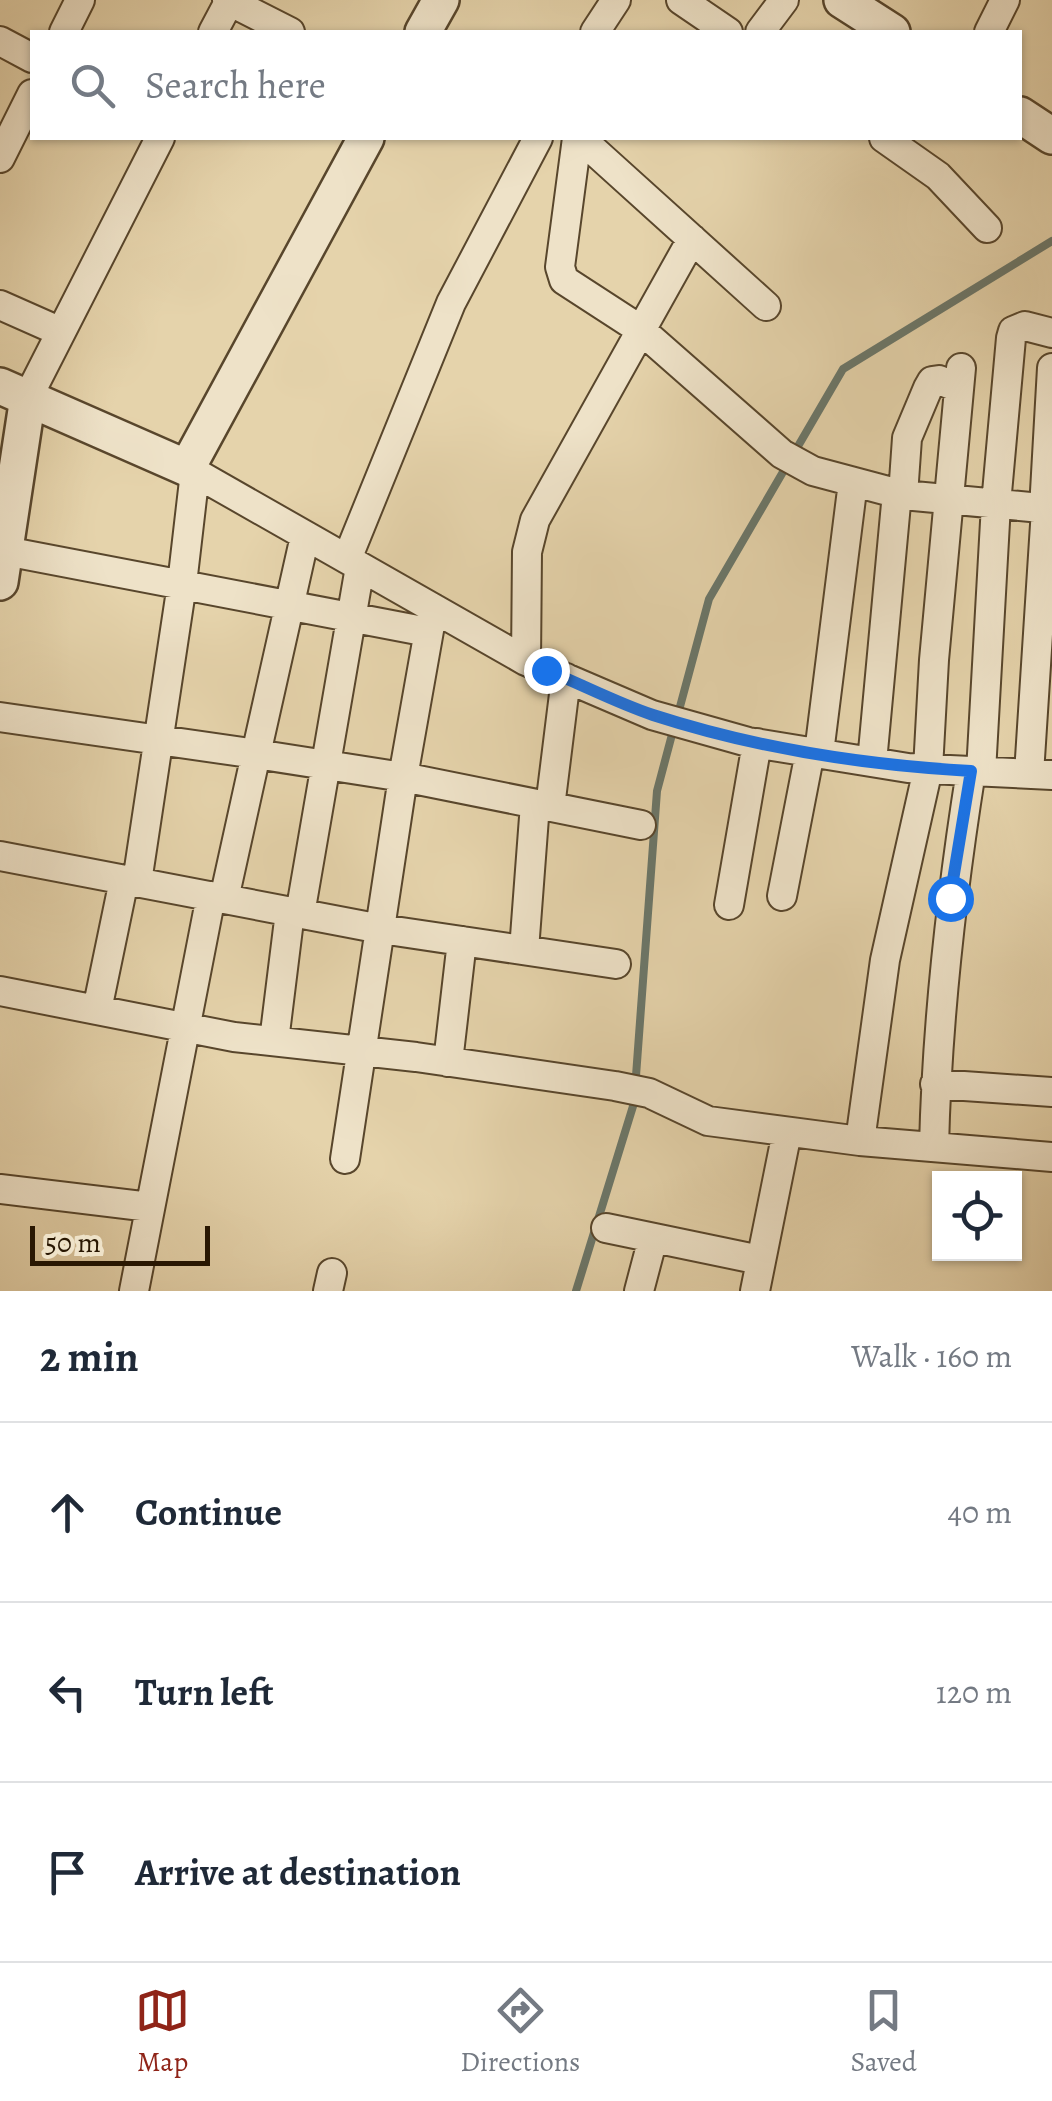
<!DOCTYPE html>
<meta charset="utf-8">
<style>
:root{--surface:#fff;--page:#f6f6f7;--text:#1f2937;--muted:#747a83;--line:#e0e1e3;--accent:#8f2418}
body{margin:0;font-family:Alegreya,serif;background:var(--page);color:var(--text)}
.controls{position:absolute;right:30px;bottom:30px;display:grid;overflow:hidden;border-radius:0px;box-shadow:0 2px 8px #0004}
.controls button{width:90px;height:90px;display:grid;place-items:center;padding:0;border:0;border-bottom:2px solid var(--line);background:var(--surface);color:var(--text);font:50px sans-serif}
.scale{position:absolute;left:30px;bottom:25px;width:180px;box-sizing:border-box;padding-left:10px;border:5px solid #291702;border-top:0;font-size:28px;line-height:35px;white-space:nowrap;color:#291702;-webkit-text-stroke:8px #eee2c8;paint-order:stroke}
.stop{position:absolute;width:30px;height:30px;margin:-22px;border:8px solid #1a73e8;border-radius:50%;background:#fff}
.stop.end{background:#1a73e8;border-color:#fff;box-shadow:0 2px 10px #0008}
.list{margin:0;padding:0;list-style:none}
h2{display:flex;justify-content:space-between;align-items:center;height:130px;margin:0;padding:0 40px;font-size:42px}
h2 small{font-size:32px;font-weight:400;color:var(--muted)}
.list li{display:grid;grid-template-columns:65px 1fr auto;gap:30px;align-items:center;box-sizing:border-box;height:180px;padding:0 40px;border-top:2px solid var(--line)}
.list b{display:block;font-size:38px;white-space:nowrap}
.list em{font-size:32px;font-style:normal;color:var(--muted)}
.icon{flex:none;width:55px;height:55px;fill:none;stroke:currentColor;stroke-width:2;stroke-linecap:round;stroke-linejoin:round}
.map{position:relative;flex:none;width:1052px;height:1291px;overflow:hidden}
.search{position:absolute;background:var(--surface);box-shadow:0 2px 8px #0004;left:30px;right:30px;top:30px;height:110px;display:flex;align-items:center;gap:25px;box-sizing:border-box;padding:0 35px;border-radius:0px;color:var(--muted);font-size:38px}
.sheet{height:670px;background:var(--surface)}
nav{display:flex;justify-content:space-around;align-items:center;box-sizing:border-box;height:140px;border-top:2px solid var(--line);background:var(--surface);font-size:28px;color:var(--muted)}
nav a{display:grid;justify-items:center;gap:5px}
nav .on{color:var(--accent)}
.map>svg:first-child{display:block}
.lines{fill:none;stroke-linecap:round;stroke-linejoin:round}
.stream{stroke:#6b776a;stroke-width:8}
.minor-casing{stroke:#58462c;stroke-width:32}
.tertiary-casing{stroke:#58462c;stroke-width:40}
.minor{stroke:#eee2c8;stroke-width:28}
.tertiary{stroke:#eee2c8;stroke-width:35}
.route{stroke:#1a73e8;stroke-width:12}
</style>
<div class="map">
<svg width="1052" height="1291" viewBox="0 0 1052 1291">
<rect width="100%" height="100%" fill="#e5d3ab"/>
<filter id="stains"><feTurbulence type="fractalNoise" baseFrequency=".002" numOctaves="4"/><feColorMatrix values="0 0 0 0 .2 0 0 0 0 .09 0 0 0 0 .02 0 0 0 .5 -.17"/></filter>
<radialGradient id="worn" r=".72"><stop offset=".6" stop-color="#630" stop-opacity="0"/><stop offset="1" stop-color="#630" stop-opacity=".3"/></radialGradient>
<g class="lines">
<path class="stream" d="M 678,714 L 709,599 L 843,369 L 1052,241
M 576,1291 L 634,1103 L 657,791 L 674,727"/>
<g class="minor-casing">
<path id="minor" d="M 227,0 L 290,32
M 681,0 L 728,32
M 64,32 L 80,0
M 213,32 L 230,0
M 595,32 L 616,0
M 760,32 L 784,0
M 989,32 L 1005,0
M 0,41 L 32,58
M 577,138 L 560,267 L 564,280 L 641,330 L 782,454 L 813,471 L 903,495 L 1052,509
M 580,138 L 766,306
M 884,138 L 938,176 L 987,228
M 0,158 L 32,94
M 0,305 L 61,332
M 28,397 L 160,138
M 187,468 L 526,661 L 652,715 L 748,742 L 908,768 L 1052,775
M 903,495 L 907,438 L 928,388 L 932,381 L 939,380 L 959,388
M 1044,509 L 1052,368
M 0,550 L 428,632
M 347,559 L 451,303 L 538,138
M 526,661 L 527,552 L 535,520 L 692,239
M 0,717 L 256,754 L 305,536
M 819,753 L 853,482
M 872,762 L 897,493
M 981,772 L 996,504 L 1011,338 L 1013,331 L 1025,326 L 1052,333
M 1029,774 L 1046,509
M 550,807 L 566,678
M 0,856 L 381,929 L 616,964
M 137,882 L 182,584 L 195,472
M 782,896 L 810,752
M 224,899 L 256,754 L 403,777 L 641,825
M 729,905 L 757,743
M 300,914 L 360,567
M 524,950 L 535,804
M 0,991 L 234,1037 L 416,1057 L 615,1086 L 649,1093 L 708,1121 L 860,1141 L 885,960 L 928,769 L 934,660 L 961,368
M 97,1010 L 124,880
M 274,1041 L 290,912
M 448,1062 L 462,941
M 935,1084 L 1052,1092
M 860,1141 L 1052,1157
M 934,1147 C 937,1020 951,897 971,771
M 345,1159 L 403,777 L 433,608
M 0,1189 L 150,1207
M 606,1228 L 760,1260
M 134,1291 L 211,896
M 328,1291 L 332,1273
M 639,1291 L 653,1238
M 755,1291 L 787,1132"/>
</g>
<g class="tertiary-casing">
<path id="tertiary" d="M 842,0 L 892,32
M 423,32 L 441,0
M 1020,115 L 1052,136
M 0,386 L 187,468 L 366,138
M 0,582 L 28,397"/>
</g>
<use href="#minor" class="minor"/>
<use href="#tertiary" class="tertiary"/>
</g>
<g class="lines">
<path class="route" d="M 546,670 C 581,684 617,703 653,715 C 755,748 864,765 971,771 L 950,898"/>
</g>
<rect width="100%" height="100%" filter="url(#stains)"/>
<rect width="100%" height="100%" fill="url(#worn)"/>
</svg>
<div class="controls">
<button><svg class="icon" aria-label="locate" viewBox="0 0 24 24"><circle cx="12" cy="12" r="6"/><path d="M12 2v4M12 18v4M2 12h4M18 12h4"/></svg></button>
</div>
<div class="scale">50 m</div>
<div class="stop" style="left:950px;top:898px"></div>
<div class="stop end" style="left:546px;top:670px"></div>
<div class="search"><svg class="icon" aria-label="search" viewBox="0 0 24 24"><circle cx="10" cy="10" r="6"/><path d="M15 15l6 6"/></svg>Search here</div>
</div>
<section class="sheet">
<h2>2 min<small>Walk · 160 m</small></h2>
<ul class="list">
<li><svg class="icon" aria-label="ahead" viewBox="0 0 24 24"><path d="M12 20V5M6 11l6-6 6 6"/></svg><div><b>Continue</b></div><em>40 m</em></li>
<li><svg class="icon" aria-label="left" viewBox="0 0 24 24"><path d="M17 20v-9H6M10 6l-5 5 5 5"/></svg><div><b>Turn left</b></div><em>120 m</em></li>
<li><svg class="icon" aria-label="arrive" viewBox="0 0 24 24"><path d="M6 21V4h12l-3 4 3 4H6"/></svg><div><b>Arrive at destination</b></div></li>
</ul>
</section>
<nav>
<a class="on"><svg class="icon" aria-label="map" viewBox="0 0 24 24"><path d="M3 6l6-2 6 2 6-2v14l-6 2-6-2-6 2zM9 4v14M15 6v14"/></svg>Map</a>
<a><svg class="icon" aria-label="directions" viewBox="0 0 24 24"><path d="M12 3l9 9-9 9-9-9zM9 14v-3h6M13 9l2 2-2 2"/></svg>Directions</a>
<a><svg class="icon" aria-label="saved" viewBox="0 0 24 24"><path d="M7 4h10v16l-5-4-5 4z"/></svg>Saved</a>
</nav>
